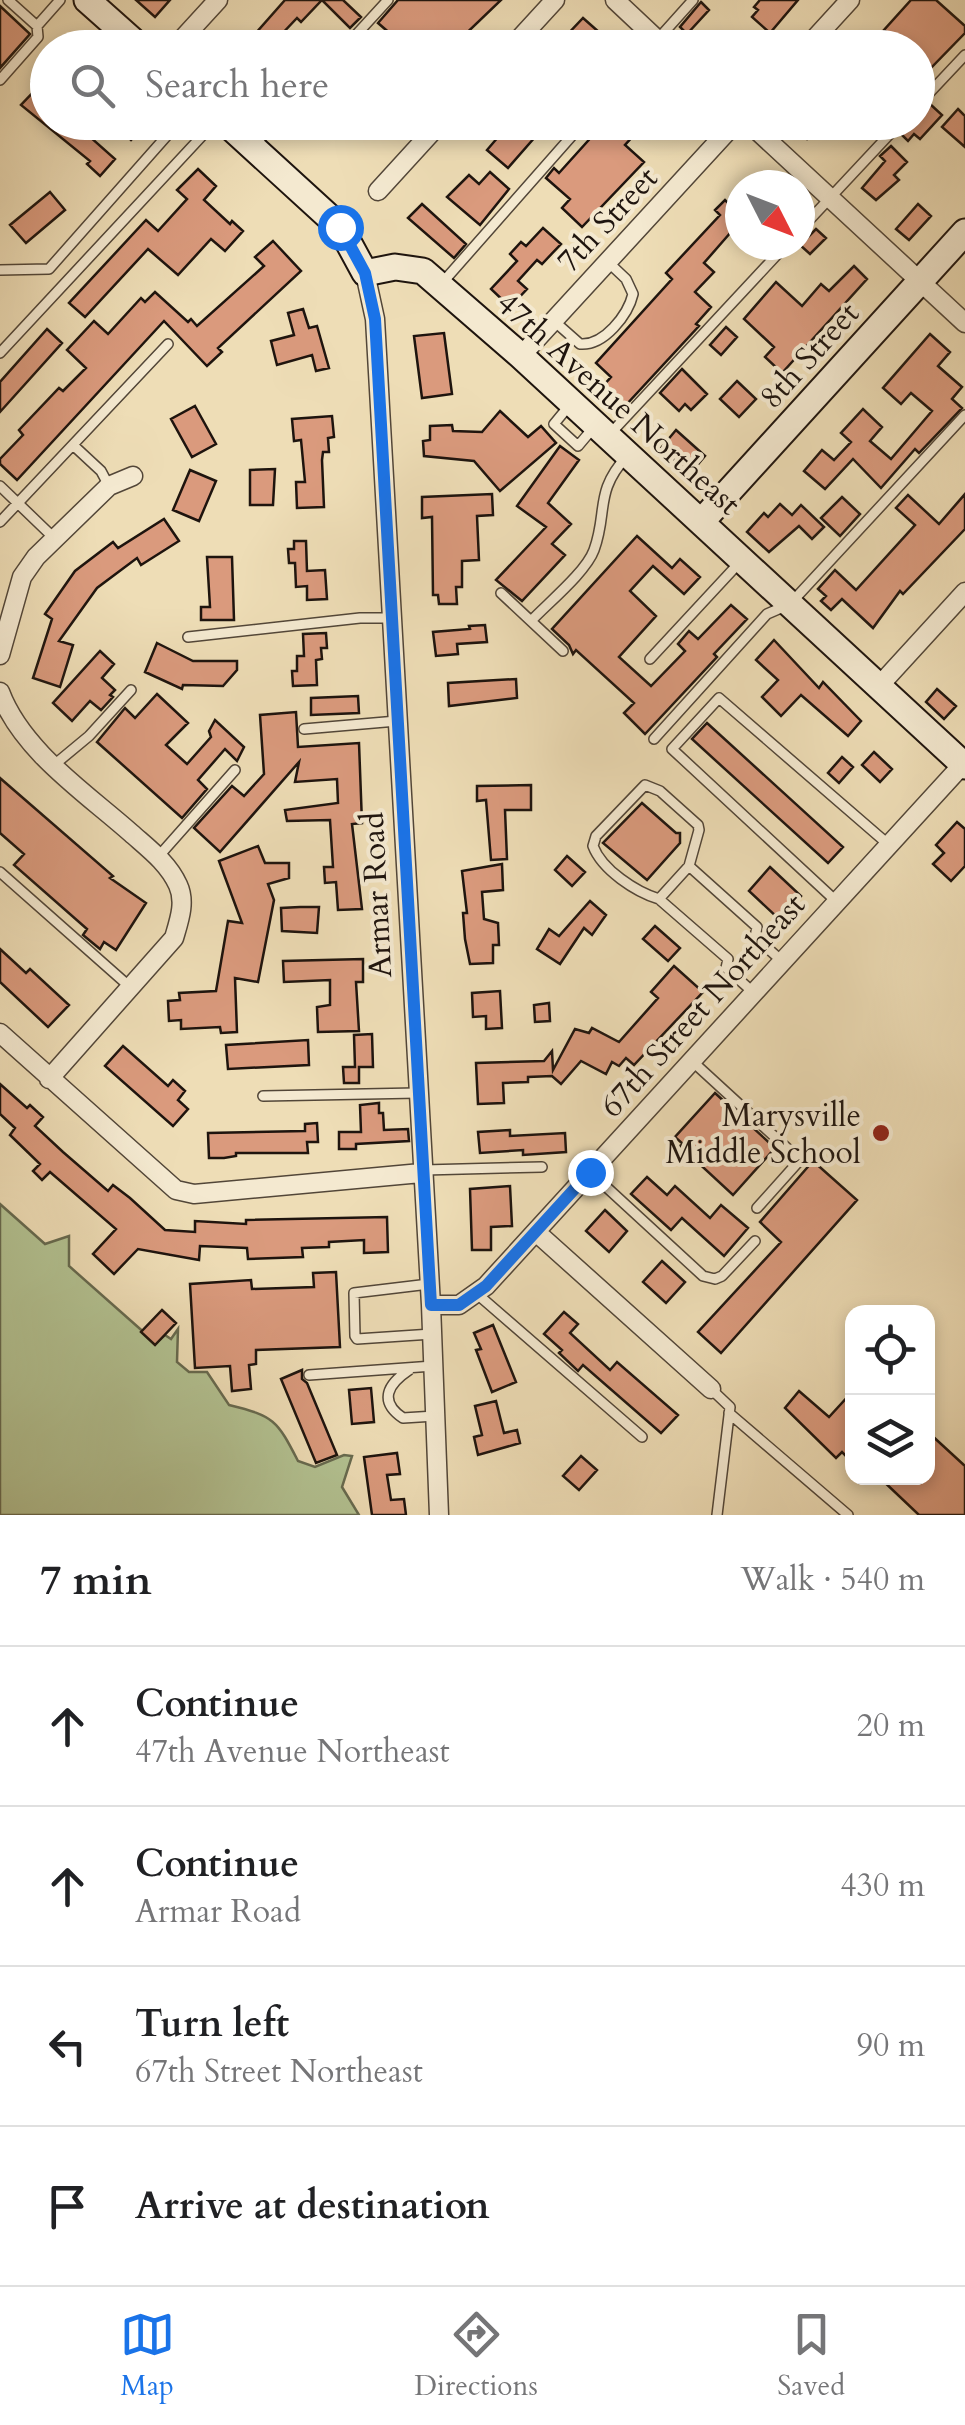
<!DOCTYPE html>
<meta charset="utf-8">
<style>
:root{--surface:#fff;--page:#f2f2f2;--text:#202124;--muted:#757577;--line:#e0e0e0;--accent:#1a73e8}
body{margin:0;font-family:Cardo,serif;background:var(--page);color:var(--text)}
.controls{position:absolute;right:30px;bottom:30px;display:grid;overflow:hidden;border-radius:20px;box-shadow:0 5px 15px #0003}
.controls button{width:90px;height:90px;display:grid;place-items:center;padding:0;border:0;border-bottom:2px solid var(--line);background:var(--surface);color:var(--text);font:50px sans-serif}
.compass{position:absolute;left:725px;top:170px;width:90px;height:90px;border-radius:50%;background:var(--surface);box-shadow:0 5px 15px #0003;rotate:132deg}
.stop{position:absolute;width:30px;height:30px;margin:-22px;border:8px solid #1a73e8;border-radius:50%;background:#fff}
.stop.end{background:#1a73e8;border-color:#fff;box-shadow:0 2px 10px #0008}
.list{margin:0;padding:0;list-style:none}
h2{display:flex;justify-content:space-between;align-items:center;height:130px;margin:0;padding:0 40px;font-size:42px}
h2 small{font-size:32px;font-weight:400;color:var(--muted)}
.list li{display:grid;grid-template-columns:65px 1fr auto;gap:30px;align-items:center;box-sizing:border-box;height:160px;padding:0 40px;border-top:2px solid var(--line)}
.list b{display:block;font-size:38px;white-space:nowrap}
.list p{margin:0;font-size:32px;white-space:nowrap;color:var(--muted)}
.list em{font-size:32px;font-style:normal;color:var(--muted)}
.icon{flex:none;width:55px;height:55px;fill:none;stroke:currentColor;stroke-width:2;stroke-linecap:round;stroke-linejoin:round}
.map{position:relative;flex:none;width:965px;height:1515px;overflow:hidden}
.search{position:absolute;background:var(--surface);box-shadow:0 5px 15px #0003;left:30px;right:30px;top:30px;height:110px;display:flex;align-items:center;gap:25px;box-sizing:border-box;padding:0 35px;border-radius:55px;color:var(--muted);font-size:38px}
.sheet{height:770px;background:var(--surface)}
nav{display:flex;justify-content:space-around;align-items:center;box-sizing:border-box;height:140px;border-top:2px solid var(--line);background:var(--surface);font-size:28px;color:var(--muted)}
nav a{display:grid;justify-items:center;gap:5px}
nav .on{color:var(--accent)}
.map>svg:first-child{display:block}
.green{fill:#b3c292;stroke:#686b50;stroke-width:2.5}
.building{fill:#da9a7d;stroke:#1e140e;stroke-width:2.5}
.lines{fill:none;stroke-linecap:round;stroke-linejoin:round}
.lane-casing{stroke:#524638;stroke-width:12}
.street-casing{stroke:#524638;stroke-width:21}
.secondary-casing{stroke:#1e140e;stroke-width:29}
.lane{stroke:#f4e9d0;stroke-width:9}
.street{stroke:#f4e9d0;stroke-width:18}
.secondary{stroke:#f4e9d0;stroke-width:25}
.route{stroke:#1a73e8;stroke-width:12}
.poi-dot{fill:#8f2418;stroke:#f4e9d0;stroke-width:4}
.labels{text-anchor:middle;stroke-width:8;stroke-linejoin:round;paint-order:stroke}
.street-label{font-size:32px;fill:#1e140e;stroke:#f4e9d0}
.poi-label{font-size:32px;fill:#1e140e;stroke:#f4e9d0;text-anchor:end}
</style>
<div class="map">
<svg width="965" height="1515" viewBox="0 0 965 1515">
<rect width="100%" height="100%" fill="#eeddb6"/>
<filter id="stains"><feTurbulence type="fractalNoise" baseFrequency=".002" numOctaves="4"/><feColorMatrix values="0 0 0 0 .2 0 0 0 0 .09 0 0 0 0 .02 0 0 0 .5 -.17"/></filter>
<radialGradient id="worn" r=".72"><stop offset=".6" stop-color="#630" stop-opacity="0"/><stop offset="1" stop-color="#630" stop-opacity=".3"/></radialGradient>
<path class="green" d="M 0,1204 L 45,1244 L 69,1236 L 69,1266 L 156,1343 L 165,1335 L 171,1339 L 178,1329 L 177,1362 L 189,1372 L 207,1372 L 229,1405 C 274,1416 277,1420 298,1461 L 315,1467 L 344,1455 L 352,1456 L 342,1487 L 359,1515 L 0,1515 Z"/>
<path class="building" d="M 136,0 L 170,0 L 155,17 Z
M 285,0 L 343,0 L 361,17 L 350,28 L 322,0 L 301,22 L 297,18 L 280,36 L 292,48 L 255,48 L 248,42 Z
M 398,0 L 501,0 L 451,48 L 407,48 L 378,23 Z
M 760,0 L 798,0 L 770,33 L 752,17 L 758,10 L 754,7 Z
M 911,0 L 936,0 L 965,26 L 965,33 L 928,71 L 918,61 L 918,48 L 903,48 L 884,30 Z
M 701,2 L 709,10 L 687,34 L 680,27 Z
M 0,6 L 30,34 L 0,68 Z
M 583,18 L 617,48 L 579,48 L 566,36 Z
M 730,32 L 747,48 L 716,48 Z
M 48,66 L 48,122 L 103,122 L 90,137 L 115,159 L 100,176 L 87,164 L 90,161 L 21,105 L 38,87 L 32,82 Z
M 930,104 L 942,115 L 920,139 L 914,134 L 908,141 L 901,134 L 909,122 L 918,122 Z
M 958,109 L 965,116 L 965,147 L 942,127 Z
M 112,122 L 148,122 L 131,140 Z
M 511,122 L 536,122 L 543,128 L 508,168 L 487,150 Z
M 605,122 L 646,122 L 625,145 L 644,162 L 582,227 L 562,208 L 570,199 L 546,178 L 554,168 L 559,173 Z
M 789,122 L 822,122 L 807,139 Z
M 891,146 L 907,162 L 894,175 L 899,180 L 876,200 L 862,188 L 885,161 L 880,156 Z
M 198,169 L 216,186 L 204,200 L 230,224 L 232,221 L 243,231 L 225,251 L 211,239 L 178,275 L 148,249 L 85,317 L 69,303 L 146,220 L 158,231 L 187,199 L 177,190 Z
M 490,172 L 509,189 L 480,225 L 447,197 L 469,175 L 479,184 Z
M 50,192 L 65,210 L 26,243 L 10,225 Z
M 740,195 L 740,241 L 731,232 L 704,263 L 714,272 L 695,292 L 711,307 L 696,324 L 699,326 L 625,406 L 603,386 L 611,377 L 596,363 L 672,279 L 666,273 L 720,215 L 715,210 L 725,200 L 730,205 Z
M 422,204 L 466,244 L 454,258 L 408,218 Z
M 918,204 L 931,216 L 909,240 L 896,229 Z
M 543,228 L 561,244 L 542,264 L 537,260 L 518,281 L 527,289 L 510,307 L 491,289 L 517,261 L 510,254 L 521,242 L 526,246 Z
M 816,229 L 826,238 L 810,254 L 800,245 Z
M 273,241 L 301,271 L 218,348 L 222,352 L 207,366 L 164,321 L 17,480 L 0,464 L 0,459 L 23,435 L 19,430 L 59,388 L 63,391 L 86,368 L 67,350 L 94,321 L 108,334 L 141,298 L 145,302 L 155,292 L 188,322 L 191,319 L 197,326 L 264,266 L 255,257 Z
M 854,266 L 867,279 L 782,373 L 765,357 L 774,347 L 744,319 L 776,282 L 802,306 L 821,284 L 829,291 Z
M 303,309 L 309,328 L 317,326 L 329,368 L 316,371 L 312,355 L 277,365 L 271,341 L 294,335 L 288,313 Z
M 726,327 L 737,337 L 721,355 L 710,345 Z
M 47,329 L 62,343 L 0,412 L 0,382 Z
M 444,333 L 452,394 L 422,398 L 414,336 Z
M 930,334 L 950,352 L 938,366 L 962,387 L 952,399 L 962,408 L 919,453 L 915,449 L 881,488 L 853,459 L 825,489 L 804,471 L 822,450 L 834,460 L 851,442 L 841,433 L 863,409 L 882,427 L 870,441 L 891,459 L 932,411 L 911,393 L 901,404 L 883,388 Z
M 682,369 L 707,394 L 691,410 L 685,404 L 679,411 L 660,393 Z
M 737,381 L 756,399 L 739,417 L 720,399 Z
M 195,406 L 216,444 L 192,457 L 171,419 Z
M 500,411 L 528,437 L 541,426 L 556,443 L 500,491 L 474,461 L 424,456 L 423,441 L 430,440 L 430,426 L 452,425 L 453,431 L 482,432 Z
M 332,416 L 334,437 L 328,438 L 329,452 L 323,452 L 322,460 L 324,507 L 297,508 L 296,482 L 305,482 L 301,440 L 294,441 L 292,419 Z
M 676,430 L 705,456 L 690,474 L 661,448 Z
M 560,446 L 579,460 L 548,503 L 571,524 L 552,544 L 565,555 L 522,601 L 496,580 L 546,527 L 517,506 Z
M 275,469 L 273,505 L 250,505 L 250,470 Z
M 190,470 L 216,481 L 199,521 L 173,510 Z
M 492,494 L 493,515 L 477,516 L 479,560 L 462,561 L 462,587 L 456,587 L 457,604 L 439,604 L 438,595 L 433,595 L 432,517 L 422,518 L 422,497 Z
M 965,494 L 965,529 L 903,594 L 900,591 L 873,628 L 842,599 L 831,610 L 821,601 L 826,596 L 818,589 L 835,570 L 856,590 L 915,525 L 896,508 L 908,495 L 939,524 Z
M 842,497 L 860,514 L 840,536 L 821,518 Z
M 780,504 L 792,515 L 801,505 L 824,527 L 812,539 L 799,526 L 769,552 L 747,532 L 764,513 L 768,517 Z
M 164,519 L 179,541 L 141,565 L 137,558 L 97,588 L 59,641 L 73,645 L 60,687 L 33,678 L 52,619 L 45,614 L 75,571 L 113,542 L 118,548 Z
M 637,536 L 672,568 L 680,559 L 700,577 L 684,594 L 653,566 L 630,591 L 656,616 L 619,657 L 651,686 L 685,651 L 678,644 L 689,631 L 698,639 L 731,605 L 747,619 L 714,654 L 717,657 L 645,734 L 624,713 L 634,703 L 576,650 L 573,654 L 569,645 L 552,629 Z
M 294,541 L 306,541 L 307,571 L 325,570 L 327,599 L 307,600 L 307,586 L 296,587 L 295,563 L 289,563 L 288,549 L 294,549 Z
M 207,557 L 232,557 L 234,620 L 201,620 L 201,607 L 210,607 Z
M 485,625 L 487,642 L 457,644 L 458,654 L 436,656 L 433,632 L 470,629 L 469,626 Z
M 326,633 L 327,648 L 321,648 L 322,659 L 316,660 L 317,685 L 293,686 L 292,671 L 297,671 L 297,656 L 304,656 L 303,634 Z
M 774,640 L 819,688 L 823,682 L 861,721 L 848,736 L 801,695 L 781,716 L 762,697 L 778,680 L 756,660 Z
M 157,643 L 193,661 L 237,661 L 237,670 L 223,686 L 183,685 L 182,689 L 145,672 Z
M 100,651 L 114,664 L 102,678 L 115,690 L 110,695 L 113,697 L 101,710 L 90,701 L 72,721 L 53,703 Z
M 516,679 L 517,698 L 449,706 L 448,683 Z
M 937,689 L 956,706 L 944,719 L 926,702 Z
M 157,694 L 188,723 L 166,745 L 187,764 L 211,737 L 209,731 L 215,720 L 244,747 L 237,761 L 225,749 L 198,780 L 207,789 L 182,818 L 97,742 L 125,708 L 135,718 Z
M 358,696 L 359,713 L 311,715 L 311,698 Z
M 296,712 L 298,747 L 359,743 L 362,823 L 352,824 L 362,909 L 338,910 L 336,882 L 325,883 L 324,867 L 333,867 L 330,820 L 287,821 L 285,810 L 338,803 L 337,779 L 295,782 L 299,762 L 220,852 L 194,828 L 232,786 L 244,796 L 264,774 L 260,715 Z
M 707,723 L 843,847 L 828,863 L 692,739 Z
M 874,752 L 892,769 L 880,782 L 862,765 Z
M 842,757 L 853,767 L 839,783 L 828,773 Z
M 0,778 L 113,876 L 110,878 L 146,903 L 116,950 L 104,942 L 100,949 L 83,935 L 87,929 L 14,865 L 24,854 L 0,833 Z
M 531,785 L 531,810 L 505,810 L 507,859 L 491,860 L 486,800 L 477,801 L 477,786 Z
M 642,803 L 676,833 L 680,833 L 680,843 L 647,880 L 603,843 Z
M 957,822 L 965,829 L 965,866 L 951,881 L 933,864 L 944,853 L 936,845 Z
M 258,846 L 265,863 L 289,863 L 289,878 L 268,884 L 274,900 L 258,982 L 235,978 L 237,1032 L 221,1033 L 220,1027 L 181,1029 L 181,1020 L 169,1021 L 168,1001 L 180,1000 L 179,993 L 216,991 L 228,921 L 242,923 L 219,861 Z
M 567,856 L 585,872 L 572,886 L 555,870 Z
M 502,864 L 503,890 L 482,892 L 484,919 L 498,923 L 499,945 L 493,945 L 493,963 L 470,964 L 465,939 L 463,913 L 467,913 L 462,871 Z
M 770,867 L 801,896 L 780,920 L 749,891 Z
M 590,901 L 606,915 L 592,935 L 584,928 L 560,964 L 537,949 L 549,929 L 559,936 Z
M 300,907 L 319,907 L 317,933 L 282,931 L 281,908 Z
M 655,926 L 680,948 L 668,961 L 643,939 Z
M 0,949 L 26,973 L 30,969 L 69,1005 L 48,1027 L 0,982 Z
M 363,959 L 363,982 L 356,982 L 359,1031 L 318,1032 L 317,1007 L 330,1005 L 330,980 L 284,982 L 283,961 Z
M 674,966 L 703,992 L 634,1065 L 626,1058 L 619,1066 L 612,1062 L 606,1074 L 581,1061 L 561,1084 L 552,1076 L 528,1077 L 528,1082 L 503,1083 L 504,1103 L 478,1104 L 476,1063 L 544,1061 L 552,1051 L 553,1070 L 575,1029 L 589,1033 L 592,1028 L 619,1042 L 658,998 L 651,992 Z
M 500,991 L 502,1028 L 486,1029 L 486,1016 L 473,1017 L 472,993 Z
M 549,1003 L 550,1021 L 535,1022 L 534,1005 Z
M 372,1034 L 373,1067 L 359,1067 L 359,1083 L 344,1083 L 343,1067 L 355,1067 L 354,1035 Z
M 308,1040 L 309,1065 L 228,1069 L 226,1045 Z
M 123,1046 L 168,1086 L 173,1080 L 185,1091 L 178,1100 L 188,1109 L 173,1126 L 105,1066 Z
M 0,1084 L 27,1108 L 30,1105 L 43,1117 L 35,1126 L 63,1152 L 108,1191 L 113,1185 L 130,1198 L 165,1230 L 195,1232 L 195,1221 L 246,1224 L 246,1220 L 387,1217 L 388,1252 L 364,1253 L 364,1240 L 329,1242 L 329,1247 L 302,1248 L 303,1257 L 248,1259 L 247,1248 L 200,1246 L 199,1260 L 138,1249 L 114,1274 L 93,1254 L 116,1229 L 50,1172 L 42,1180 L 33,1171 L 40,1164 L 10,1135 L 15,1128 L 0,1114 Z
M 715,1093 L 775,1148 L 733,1195 L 680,1146 L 683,1144 L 675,1137 Z
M 379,1103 L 379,1113 L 383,1113 L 384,1130 L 408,1129 L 409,1141 L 356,1144 L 356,1149 L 339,1149 L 339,1132 L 361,1132 L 360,1105 Z
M 317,1123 L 318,1142 L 307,1142 L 308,1153 L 236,1153 L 236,1156 L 224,1158 L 209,1158 L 208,1133 L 305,1131 L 305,1124 Z
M 510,1130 L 510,1136 L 565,1133 L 566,1152 L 523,1155 L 523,1150 L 480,1153 L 478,1132 Z
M 813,1161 L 857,1200 L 721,1353 L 698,1332 L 781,1242 L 760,1222 Z
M 647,1177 L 667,1195 L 675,1186 L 710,1218 L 721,1205 L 748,1228 L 724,1256 L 682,1218 L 671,1230 L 631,1194 Z
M 510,1186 L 512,1226 L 491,1227 L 491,1250 L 472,1250 L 470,1189 Z
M 605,1210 L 627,1231 L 609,1252 L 586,1231 Z
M 662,1261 L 685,1282 L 666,1303 L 643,1282 Z
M 336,1272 L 340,1347 L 256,1350 L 256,1364 L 249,1365 L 251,1389 L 232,1391 L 230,1366 L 195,1368 L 190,1284 L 251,1280 L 252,1289 L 314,1287 L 313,1273 Z
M 162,1310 L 176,1323 L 155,1345 L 141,1332 Z
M 564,1312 L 578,1324 L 570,1333 L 610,1370 L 617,1362 L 678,1415 L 661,1433 L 583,1365 L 578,1371 L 559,1353 L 562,1350 L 544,1334 Z
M 493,1325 L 516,1382 L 492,1392 L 476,1350 L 481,1349 L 474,1333 Z
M 302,1370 L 302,1379 L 307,1383 L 337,1455 L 316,1463 L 281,1379 Z
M 371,1388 L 374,1422 L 352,1424 L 349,1390 Z
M 799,1391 L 829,1417 L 852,1392 L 852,1462 L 842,1452 L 836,1458 L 785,1408 Z
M 496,1401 L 504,1433 L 517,1430 L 520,1443 L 478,1455 L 474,1437 L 482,1435 L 475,1406 Z
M 928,1432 L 965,1466 L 965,1515 L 919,1515 L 880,1478 L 928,1478 Z
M 397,1453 L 400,1474 L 387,1475 L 391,1500 L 404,1499 L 406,1515 L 372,1515 L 364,1457 Z
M 581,1456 L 597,1470 L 579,1490 L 563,1476 Z"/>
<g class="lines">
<g class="lane-casing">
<path id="lane" d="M 8,0 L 37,26 L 60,0
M 344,48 L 388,0
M 650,48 L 693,0
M 0,80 L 38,37 L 37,26
M 918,105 L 965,55
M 254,145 L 275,122
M 800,230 L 901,122
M 0,270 L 49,269 L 179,122
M 443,282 L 584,122
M 554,321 L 580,344 C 604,346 628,315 633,294 L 626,279 L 608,262
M 0,353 L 201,137 L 206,122
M 568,407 L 554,424 L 578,446 L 594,427
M 610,434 L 786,245
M 73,445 L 101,471 L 109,486
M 0,486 L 55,539
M 0,522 L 168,344
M 501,593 L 563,651
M 531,621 C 548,603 586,572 594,550 C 608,512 594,492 627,456
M 188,637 L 360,618 L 391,618
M 650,659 L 740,562
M 304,729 L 397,721
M 654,739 L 767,614 L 790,604 L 965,415
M 54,765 L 89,736 L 131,690
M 158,857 L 235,770
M 0,872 L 130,987
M 659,899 C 636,892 602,870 593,846 L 596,836 L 645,785 L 660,791 L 698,825 L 699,830 L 689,866
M 837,902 L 672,749 L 719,698 L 889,845
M 754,993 L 726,968 L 728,959 L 659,899 L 689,866 L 757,927 L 755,937 L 783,962
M 692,1061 L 800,1160 L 757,1208
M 263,1096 L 417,1093
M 424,1170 L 542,1167
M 590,1172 L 703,1276 L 715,1279 L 722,1276 L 755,1241
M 429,1284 L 354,1293 L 355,1336 L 357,1339 L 432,1334
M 476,1293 L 642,1437
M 409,1370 C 388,1384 378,1401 403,1418 L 435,1416
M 309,1375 L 433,1366
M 711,1389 L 730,1407 L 717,1515
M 729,1413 L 848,1515"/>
</g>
<g class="street-casing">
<path id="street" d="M 615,0 L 666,48
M 174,48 L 218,0
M 511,48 L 555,0
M 806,48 L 850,0
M 748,122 L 965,323
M 378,191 L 441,122
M 365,273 L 375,319 L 431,1305 L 439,1515
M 521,356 L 736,122
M 0,655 L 22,577 L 36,557 L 109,486 L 133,476
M 879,686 L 965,592
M 0,692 C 22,751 86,793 131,833 C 149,849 168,863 178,885 C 186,902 179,921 174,938 L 49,1079
M 0,1033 L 176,1190 L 194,1194 L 421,1173
M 536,1232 L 711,1389
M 431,1305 L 459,1305 L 486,1286 L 963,764"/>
</g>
<g class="secondary-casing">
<path id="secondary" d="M 87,0 L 141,48
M 225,122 L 340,227 L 365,273 L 395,267 L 423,271 L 521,356 L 965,766
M 701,522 L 965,232"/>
</g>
<use href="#lane" class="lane"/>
<use href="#street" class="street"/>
<use href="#secondary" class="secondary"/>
</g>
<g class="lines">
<path class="route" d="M 340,227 L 365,273 L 375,319 L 431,1305 L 459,1305 L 486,1286 L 590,1172"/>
</g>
<circle class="poi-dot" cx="881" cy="1133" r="10"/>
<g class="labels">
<g class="street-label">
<text transform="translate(607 219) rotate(-47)" y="11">7th Street</text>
<text transform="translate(809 355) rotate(-48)" y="11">8th Street</text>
<text transform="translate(619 403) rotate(42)" y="11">47th Avenue Northeast</text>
<text transform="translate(376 895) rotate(-93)" y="11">Armar Road</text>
<text transform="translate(702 1005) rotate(-48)" y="11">67th Street Northeast</text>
</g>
<g class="poi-label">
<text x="861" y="1126">Marysville<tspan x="861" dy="37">Middle School</tspan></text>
</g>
</g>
<rect width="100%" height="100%" filter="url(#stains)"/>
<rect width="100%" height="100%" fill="url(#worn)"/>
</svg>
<div class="controls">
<button><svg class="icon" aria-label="locate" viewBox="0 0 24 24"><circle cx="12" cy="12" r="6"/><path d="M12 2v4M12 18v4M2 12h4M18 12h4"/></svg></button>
<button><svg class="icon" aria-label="layers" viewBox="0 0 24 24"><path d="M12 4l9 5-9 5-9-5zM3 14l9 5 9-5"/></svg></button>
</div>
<svg class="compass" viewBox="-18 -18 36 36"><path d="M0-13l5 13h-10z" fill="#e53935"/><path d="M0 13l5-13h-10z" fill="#757577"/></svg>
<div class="stop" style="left:340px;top:227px"></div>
<div class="stop end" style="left:590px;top:1172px"></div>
<div class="search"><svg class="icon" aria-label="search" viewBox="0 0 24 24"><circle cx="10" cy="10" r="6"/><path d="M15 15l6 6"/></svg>Search here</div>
</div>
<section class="sheet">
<h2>7 min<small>Walk · 540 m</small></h2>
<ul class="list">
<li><svg class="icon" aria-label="ahead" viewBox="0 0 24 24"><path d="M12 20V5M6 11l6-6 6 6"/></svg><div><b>Continue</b><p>47th Avenue Northeast</p></div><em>20 m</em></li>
<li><svg class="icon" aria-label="ahead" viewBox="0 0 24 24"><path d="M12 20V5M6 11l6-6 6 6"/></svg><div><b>Continue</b><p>Armar Road</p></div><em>430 m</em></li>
<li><svg class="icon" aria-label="left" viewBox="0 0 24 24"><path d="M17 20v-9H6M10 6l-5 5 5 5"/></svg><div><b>Turn left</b><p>67th Street Northeast</p></div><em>90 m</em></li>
<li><svg class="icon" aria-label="arrive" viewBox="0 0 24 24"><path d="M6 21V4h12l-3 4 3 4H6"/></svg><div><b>Arrive at destination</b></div></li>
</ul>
</section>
<nav>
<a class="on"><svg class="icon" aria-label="map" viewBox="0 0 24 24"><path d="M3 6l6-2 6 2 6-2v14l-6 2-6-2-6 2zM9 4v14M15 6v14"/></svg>Map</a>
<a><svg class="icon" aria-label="directions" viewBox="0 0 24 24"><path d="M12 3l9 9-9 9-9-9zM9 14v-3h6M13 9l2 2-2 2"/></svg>Directions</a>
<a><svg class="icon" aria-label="saved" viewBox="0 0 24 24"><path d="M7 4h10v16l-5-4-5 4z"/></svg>Saved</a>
</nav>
